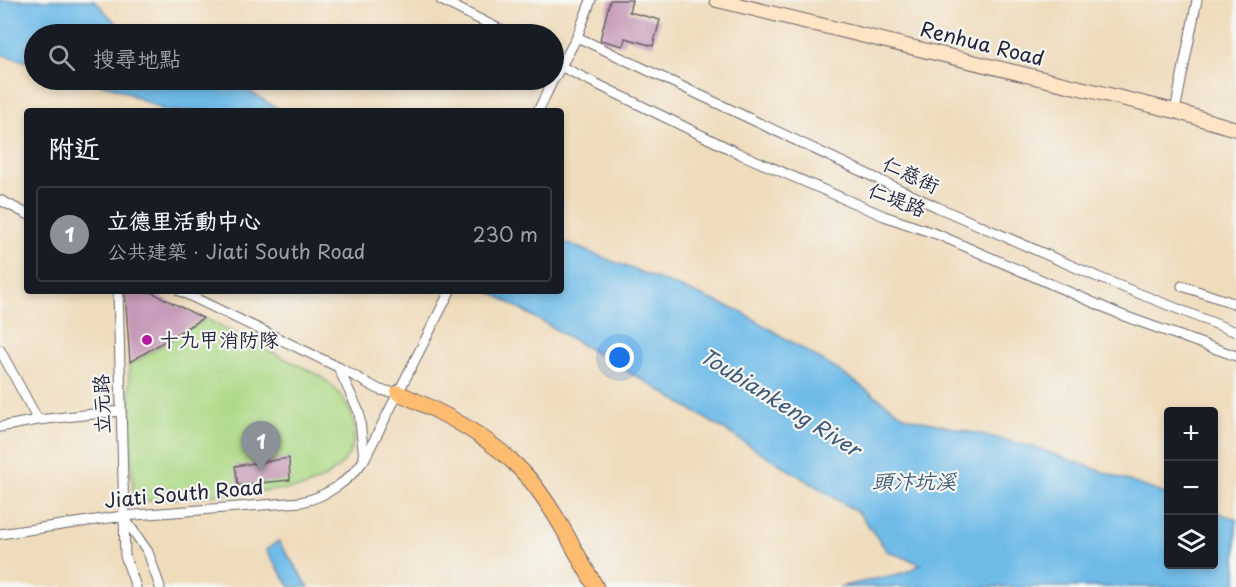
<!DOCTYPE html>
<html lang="zh-TW">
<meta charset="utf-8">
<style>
:root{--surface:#171b24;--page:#20242c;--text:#f1f3f6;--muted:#9ea1a6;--line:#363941;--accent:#8c9099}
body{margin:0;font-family:"Playpen Sans","LXGW WenKai TC",sans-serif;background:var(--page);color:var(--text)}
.controls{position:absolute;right:18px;bottom:18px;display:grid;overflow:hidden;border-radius:6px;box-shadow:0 3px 9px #0003}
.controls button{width:54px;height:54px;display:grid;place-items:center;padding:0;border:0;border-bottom:2px solid var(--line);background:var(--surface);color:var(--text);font:30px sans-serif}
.you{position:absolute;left:620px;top:358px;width:21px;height:21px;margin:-15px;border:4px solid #fff;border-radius:50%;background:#1a73e8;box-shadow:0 0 0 9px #1a73e833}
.badge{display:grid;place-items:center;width:39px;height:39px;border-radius:50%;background:var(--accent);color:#fff;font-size:20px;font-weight:700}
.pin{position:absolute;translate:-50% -50px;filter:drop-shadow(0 2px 3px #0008)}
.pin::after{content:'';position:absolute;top:32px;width:21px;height:18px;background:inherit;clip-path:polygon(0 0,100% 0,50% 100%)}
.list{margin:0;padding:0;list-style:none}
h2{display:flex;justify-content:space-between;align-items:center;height:78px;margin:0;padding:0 24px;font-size:26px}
h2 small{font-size:20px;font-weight:400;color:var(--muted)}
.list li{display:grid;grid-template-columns:39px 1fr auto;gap:18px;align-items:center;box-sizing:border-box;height:96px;margin:0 12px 12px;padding:0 12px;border:2px solid var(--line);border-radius:6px}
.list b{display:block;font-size:22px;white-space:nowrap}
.list p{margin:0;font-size:20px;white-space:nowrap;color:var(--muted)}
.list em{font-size:20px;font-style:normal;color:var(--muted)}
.icon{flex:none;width:33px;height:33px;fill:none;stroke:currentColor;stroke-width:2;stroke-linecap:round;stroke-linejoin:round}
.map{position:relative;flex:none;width:1236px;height:587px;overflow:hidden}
.search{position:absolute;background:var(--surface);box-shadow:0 3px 9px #0003;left:24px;top:24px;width:540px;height:66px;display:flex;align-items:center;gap:15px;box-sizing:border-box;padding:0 21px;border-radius:33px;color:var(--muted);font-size:22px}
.panel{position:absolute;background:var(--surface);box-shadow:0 3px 9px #0003;left:24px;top:108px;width:540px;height:186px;border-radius:6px}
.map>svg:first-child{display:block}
.green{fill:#add986;stroke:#687e60;stroke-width:1.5}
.water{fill:#6ebbe8;stroke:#486e92;stroke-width:1.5}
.building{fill:#c599b7}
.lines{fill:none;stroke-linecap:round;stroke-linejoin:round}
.minor-casing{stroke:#6a6368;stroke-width:11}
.secondary-casing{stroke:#6a6368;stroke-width:16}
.trunk-casing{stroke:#6a6368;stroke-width:17}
.minor{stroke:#fff;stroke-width:9}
.secondary{stroke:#ffe4c6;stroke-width:14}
.trunk{stroke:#febc70;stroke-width:15}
.poi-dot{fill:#b5179e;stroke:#f6f6f2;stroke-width:2}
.labels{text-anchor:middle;stroke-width:4.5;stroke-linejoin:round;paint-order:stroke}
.street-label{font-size:20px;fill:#22223b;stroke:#f6f6f2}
.poi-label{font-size:20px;fill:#22223b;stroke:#f6f6f2;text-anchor:start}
.water-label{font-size:21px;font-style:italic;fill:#3d5878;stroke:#f6f6f2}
</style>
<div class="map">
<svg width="1236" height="587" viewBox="0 0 1236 587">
<rect width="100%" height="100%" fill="#f6f6f2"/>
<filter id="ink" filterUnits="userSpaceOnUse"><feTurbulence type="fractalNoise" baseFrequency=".0167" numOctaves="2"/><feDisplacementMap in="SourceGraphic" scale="12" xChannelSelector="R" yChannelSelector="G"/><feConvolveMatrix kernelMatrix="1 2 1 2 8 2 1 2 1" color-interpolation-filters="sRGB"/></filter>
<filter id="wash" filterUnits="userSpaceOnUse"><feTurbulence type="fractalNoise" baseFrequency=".008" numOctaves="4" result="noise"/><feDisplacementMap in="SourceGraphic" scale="24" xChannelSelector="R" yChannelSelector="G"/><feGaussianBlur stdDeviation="1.35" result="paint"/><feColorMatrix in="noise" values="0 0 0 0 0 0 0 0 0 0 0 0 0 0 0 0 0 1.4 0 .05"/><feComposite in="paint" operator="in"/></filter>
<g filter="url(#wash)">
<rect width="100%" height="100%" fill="#efdcbc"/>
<path class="green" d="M 206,319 L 322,377 C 373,417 363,468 301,488 L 144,501 L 133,499 L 129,365 Z"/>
<path class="water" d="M 0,0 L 94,0 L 127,34 L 34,34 L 34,64 L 0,54 Z
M 86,80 L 230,80 L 282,111 L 165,111 L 119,89 Z
M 561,241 L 740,311 L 836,369 L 906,417 L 1031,446 L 1168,495 L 1168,564 L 1214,564 L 1214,511 L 1236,519 L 1236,587 L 839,587 L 907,572 L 921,564 L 887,551 L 859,513 L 653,386 L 489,291 L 561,291 Z
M 278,541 L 309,587 L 290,587 L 266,550 Z"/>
<g id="blocks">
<path class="building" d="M 610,0 L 632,0 L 629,12 L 660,20 L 653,46 L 625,38 L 623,46 L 600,40 Z
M 125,291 L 149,291 L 203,318 L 130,362 Z
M 289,458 L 290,480 L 238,485 L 235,466 Z"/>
</g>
</g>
<g filter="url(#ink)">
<use href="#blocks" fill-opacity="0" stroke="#6a6368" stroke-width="1.5"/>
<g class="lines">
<g class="minor-casing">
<path id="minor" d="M 441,0 L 509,34
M 577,37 L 937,207 L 1100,278 L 1236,332
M 554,59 L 560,66 L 738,153 L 884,216 L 939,235 L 1124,316 L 1236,356
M 554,79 L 577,37 L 591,0
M 538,111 L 553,80
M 1175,111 L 1197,0
M 0,200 L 27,214
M 1182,286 L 1236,304
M 118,291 L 125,556 L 136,587
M 180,291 L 338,367 L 380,390 L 398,393
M 0,350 L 38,420
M 338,367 L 359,412 L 364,458
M 0,427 L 38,420 L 120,411
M 123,516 L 148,552 L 160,587
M 0,534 L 123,516 L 301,502 C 326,497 349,481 364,460 L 450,291"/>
</g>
<g class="secondary-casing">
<path id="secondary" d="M 717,0 L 1175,111 L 1236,129"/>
</g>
<g class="trunk-casing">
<path id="trunk" d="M 398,393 C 446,413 497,440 531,481 C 557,513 575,552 596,587"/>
</g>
<use href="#minor" class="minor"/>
<use href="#secondary" class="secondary"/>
<use href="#trunk" class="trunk"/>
</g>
</g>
<circle class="poi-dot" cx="147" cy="340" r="6"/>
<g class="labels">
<g class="street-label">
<text transform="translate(982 44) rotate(14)" y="7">Renhua Road</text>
<text transform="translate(911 175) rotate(25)" y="7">仁慈街</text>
<text transform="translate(897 200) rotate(21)" y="7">仁堤路</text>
<text transform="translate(102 404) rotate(-92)" y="7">立元路</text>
<text transform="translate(184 494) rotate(-5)" y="7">Jiati South Road</text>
</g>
<g class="poi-label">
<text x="159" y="347">十九甲消防隊</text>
</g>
<g class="water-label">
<text transform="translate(780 403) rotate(32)" y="7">Toubiankeng River</text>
<text x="914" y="489">頭汴坑溪</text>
</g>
</g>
</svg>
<div class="controls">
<button>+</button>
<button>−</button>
<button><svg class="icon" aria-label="layers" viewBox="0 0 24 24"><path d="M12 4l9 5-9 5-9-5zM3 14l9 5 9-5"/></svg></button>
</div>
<div class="you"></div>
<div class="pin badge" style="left:261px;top:471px">1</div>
<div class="search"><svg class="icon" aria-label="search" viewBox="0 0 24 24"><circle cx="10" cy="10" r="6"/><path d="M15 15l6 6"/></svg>搜尋地點</div>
<section class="panel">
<h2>附近<small></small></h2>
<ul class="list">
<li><span class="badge">1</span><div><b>立德里活動中心</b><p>公共建築 · Jiati South Road</p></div><em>230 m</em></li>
</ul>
</section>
</div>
